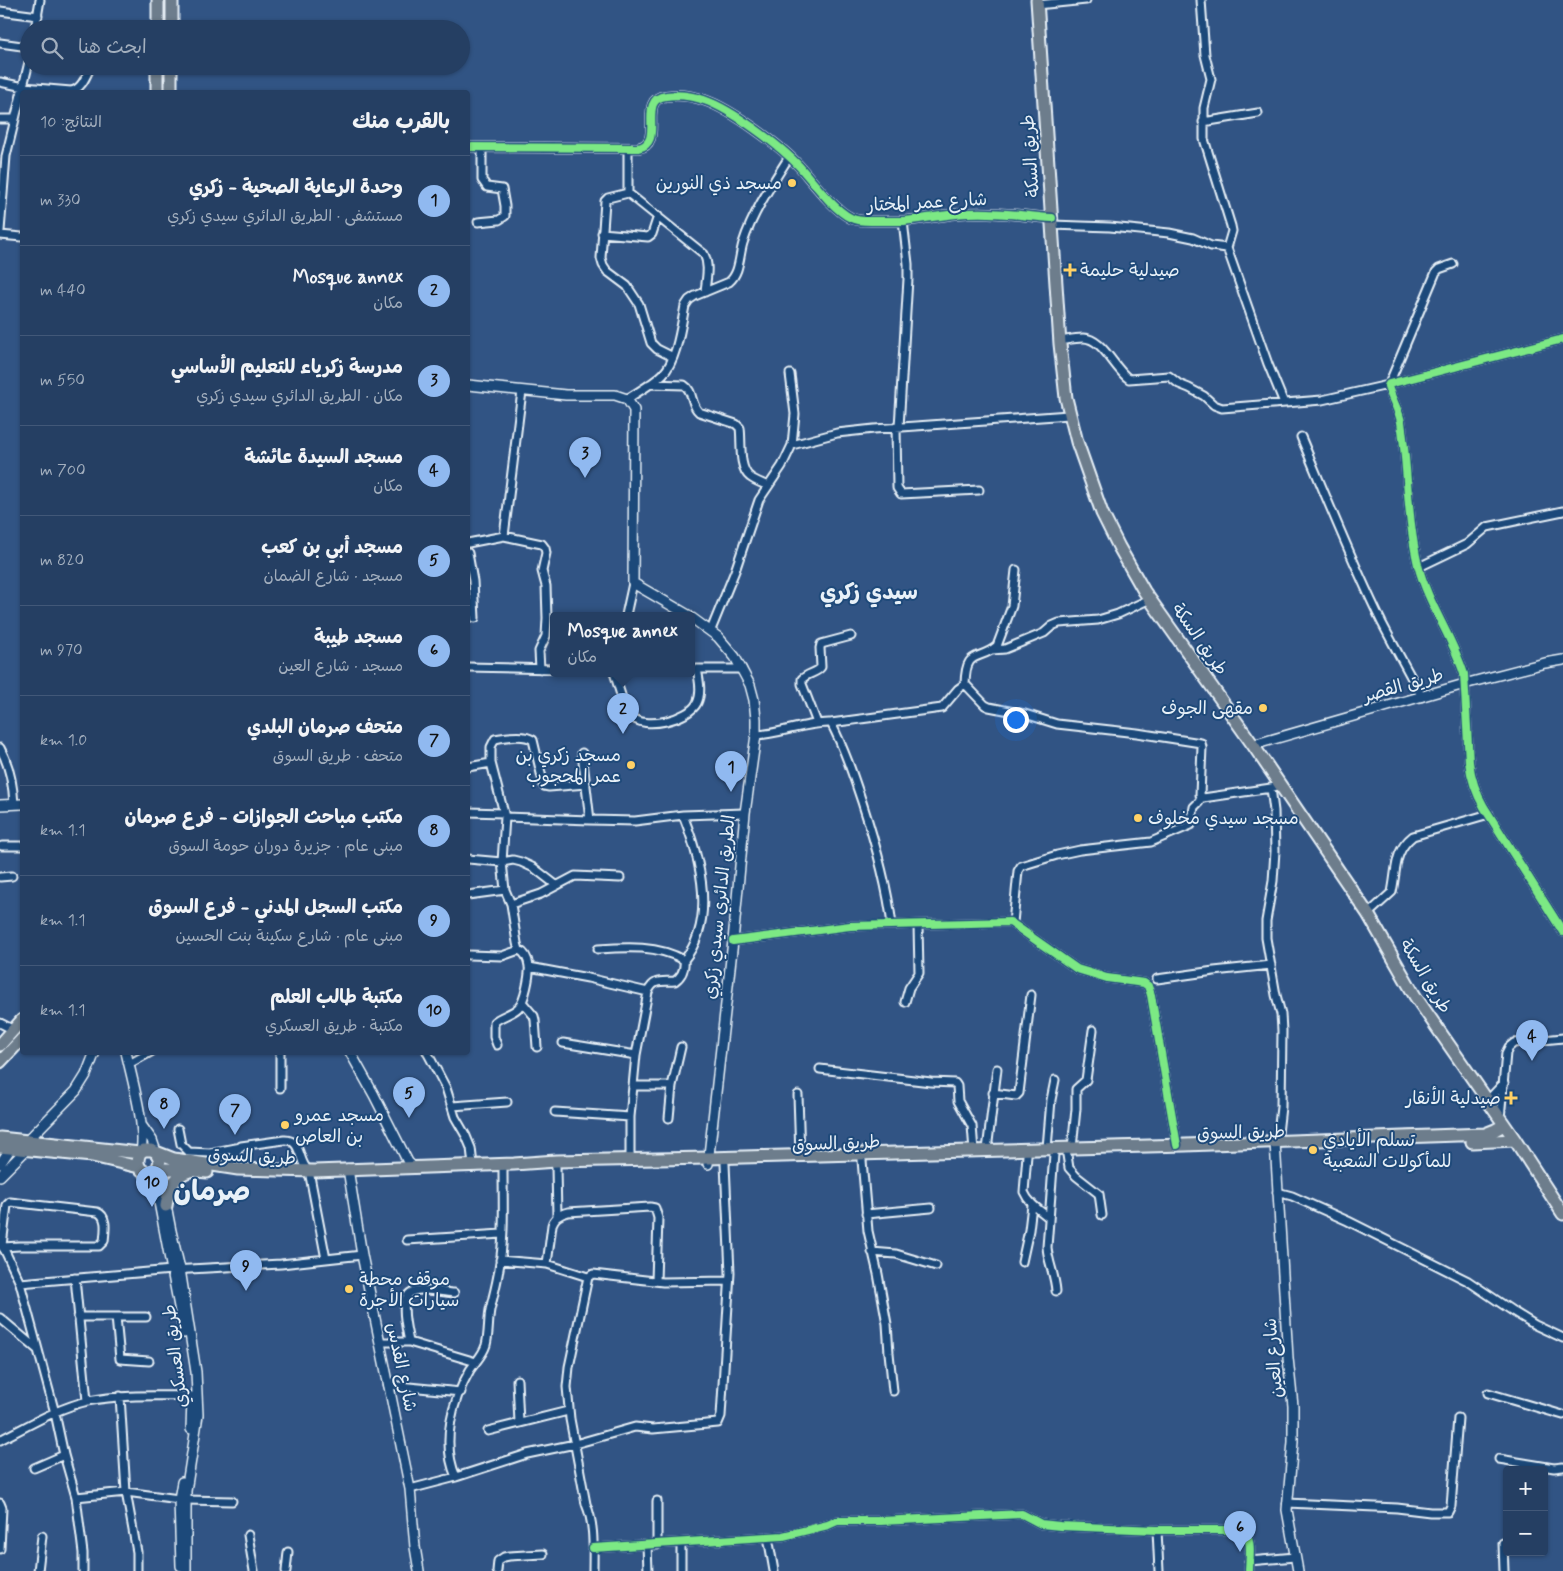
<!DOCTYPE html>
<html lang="ar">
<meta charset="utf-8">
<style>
:root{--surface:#253f63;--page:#2d4669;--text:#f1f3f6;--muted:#a3afbe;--line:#425878;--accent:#90b9f0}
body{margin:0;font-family:Mynerve,"Playpen Sans Arabic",sans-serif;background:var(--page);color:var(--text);direction:rtl}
.controls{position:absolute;right:15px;bottom:15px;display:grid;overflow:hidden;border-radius:5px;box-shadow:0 1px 4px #0004}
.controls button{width:45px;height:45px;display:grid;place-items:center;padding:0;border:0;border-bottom:1px solid var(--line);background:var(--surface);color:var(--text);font:25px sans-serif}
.you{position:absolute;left:1015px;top:719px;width:18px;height:18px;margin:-12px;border:4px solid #fff;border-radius:50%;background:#1a73e8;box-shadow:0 0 0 8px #1a73e833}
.badge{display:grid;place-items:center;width:32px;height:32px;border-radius:50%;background:var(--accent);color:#111;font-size:16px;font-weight:700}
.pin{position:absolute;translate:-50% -41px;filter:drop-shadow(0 1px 2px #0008)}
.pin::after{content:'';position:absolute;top:26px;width:18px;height:15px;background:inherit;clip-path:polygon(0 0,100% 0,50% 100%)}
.popup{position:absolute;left:550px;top:612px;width:145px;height:65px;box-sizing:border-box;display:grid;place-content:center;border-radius:5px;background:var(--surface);filter:drop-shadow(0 1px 4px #0005);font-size:16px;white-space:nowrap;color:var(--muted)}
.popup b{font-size:19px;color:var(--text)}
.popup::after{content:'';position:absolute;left:50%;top:100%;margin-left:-10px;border:10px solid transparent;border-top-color:var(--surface)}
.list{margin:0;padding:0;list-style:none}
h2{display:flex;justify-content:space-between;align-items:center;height:65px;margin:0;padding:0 20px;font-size:21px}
h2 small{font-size:16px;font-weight:400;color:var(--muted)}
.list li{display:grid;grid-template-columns:32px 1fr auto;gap:15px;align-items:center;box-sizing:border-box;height:90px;padding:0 20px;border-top:1px solid var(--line)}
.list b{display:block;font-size:19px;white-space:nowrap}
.list p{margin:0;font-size:16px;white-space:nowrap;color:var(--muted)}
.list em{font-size:16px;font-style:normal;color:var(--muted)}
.icon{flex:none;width:28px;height:28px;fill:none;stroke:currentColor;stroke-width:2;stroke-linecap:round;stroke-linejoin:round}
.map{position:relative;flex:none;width:1563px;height:1571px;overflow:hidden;direction:ltr}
.search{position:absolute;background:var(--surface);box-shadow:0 1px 4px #0004;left:20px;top:20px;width:450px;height:55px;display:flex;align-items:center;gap:12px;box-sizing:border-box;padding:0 18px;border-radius:28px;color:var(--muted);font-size:19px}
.panel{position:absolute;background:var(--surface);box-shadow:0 1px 4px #0004;left:20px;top:90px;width:450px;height:965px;border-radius:5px;direction:rtl}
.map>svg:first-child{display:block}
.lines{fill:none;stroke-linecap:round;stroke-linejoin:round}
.minor-casing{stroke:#e8f1f8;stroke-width:11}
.tertiary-casing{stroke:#e8f1f8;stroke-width:12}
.primary-casing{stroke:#e8f1f8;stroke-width:15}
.trunk-casing{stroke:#e8f1f8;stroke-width:15}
.minor{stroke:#1f4a7a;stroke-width:7}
.tertiary{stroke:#1f4a7a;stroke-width:9}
.primary{stroke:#6d7d8c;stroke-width:11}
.trunk{stroke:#6d7d8c;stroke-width:11}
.cycleway-casing{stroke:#1f4a7a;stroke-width:11}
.cycleway{stroke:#7ce984;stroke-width:8}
.poi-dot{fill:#ffd166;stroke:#1f4a7a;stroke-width:2}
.labels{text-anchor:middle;stroke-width:4;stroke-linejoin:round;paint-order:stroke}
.street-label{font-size:18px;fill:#e8f1f8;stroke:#1f4a7a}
.poi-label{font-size:18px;fill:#e8f1f8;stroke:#1f4a7a;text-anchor:start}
.district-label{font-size:22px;font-weight:bold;fill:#e8f1f8;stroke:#1f4a7a}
.town-label{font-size:28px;font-weight:bold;fill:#e8f1f8;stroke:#1f4a7a}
</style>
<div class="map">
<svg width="1563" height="1571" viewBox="0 0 1563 1571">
<rect width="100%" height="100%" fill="#315484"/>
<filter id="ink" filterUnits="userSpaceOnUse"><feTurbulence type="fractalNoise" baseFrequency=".02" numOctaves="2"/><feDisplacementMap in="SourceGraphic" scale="10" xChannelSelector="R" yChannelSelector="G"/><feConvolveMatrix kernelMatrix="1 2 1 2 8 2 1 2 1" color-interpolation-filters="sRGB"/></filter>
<g filter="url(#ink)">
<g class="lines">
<g class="minor-casing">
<path id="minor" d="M 1201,0 L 1205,55 L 1211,79 L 1204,108 L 1204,139 L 1231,226 L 1232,231 L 1227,248 L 1268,364 L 1284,403
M 1037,5 L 1086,0
M 0,11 L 38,16
M 35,29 L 40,0
M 0,43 L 29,47
M 0,82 L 24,87 L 71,91 C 82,89 86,76 91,66
M 0,119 L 14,119
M 1203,122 L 1258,113
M 628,148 L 628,193 L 704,254 C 710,266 706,279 705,292
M 628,193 L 608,198 L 605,201 L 601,258 L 603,265 L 607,271 L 627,286 L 639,304 L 651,343 L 657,349 L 673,357
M 478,222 L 499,220 L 505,216 L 505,206 L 502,189 L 487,187 L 482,180 L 482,147
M 1052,225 L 1110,227 L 1169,233 L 1193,238 L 1211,246 L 1227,248
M 0,231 L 6,156 L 29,62
M 602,233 L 648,237 L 652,234 L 658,216
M 0,235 L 22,237
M 1563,339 L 1389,384 L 1388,386 C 1391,398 1399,410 1401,422 C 1408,469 1407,518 1418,565 C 1428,604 1452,636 1464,674 L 1469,762 C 1471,778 1476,793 1484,807 L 1563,932
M 1060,341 C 1067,340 1075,338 1083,338 C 1103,338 1114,369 1129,379 L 1169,376 L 1179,384 L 1189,388 L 1204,396 L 1214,405 L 1222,408 L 1322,400 L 1388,385
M 650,384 L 684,385 C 694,391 690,404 699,412 L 736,424 L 740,428 C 742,441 738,468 750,477 C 755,481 762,483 768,486
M 1389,384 L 1436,272 L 1439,269 L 1453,264
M 627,399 C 639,391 653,384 663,374 C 677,360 681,326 685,306 L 689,300 L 695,296 L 729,282 C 740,273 739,256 743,243 C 753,212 772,184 789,157
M 896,427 L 897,488 L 901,494 L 979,490
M 899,427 L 908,279 L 908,264 L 903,221
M 1301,437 C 1327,499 1352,562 1382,623 C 1395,648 1409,673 1422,697
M 792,445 L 837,433 L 874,429 L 1069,415
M 504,536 L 522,391
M 468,543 L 504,536 L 537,543 L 542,544 L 545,548 L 546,553 L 542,571 L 546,586 L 547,618 L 546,636 L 539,651 L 540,669
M 468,553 L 473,581 L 475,618
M 1419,567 L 1467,544 L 1487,527 L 1563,511
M 626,615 L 633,583
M 711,630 L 735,571 L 759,500 L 782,466 L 792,445 L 795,414 L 790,374
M 992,650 L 1005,649 L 1044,633 L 1052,626 L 1059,623 L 1098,620 L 1118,614 L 1150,599
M 468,667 L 554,669
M 692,669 L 742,669
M 614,673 C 619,686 622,705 631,716 C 644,731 689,719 697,703 C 702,693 699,679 697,669
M 965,684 L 985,705 L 989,707 L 1025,714 L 1057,724 L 1137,733 L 1201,743 L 1202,747 L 1200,795 L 1203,798 L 1271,788 L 1280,785
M 817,723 L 802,684 L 802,679 C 808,673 817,673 821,667 L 820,648 L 821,644 L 851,636
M 831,723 C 844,748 853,775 862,802 C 875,842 887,883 892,925
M 756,735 C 781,734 805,722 831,723 L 942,708 L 958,689 L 965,684 C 966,648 978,662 997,646 L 1012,606 L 1016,570
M 0,748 C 10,766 13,784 14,804
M 582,753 L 590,820 L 635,821 L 683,815 L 745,813
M 468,767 L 491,763
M 1271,788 L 1274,811 L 1275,851 L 1273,881 L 1266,921 L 1266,938 L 1276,995 L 1281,1014 L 1282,1031 L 1281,1107 L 1277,1142
M 468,812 L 504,813
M 505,817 L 590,820
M 2,846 L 22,846
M 468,859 L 502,862 L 513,860 L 521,862 L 534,868 L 556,885
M 0,877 L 12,876
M 468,895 L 505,890 L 502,862 L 505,817 L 491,763 L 491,747 L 495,739 C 505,737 525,734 533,740 L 544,786 L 549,787 L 586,784
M 511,904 L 541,894 L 575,876 L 620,878
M 1368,914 L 1392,892 C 1397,870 1393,852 1413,836 L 1489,814
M 1013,923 L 1018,871 L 1021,866 L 1057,855 L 1080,850 L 1151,842 L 1191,825 L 1194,807 L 1199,802 L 1201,797
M 733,941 L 850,926 L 1010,922 L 1077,969 L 1107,978 L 1144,983 L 1148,986 L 1151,995 L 1177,1145
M 598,949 C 627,947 658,945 684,960
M 468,955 L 502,956 L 519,950
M 529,967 L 588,978 L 648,992
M 1157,979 L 1214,971 L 1271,965
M 905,1002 L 909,988 L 919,973 L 918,925
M 523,1003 L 534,1016 L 535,1020 L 537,1047
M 0,1023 L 14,1030
M 563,1043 L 636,1055
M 497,1045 L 494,1037 L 494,1022 C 501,1016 512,1014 518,1008 C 525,1002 530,974 529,966 C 528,959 526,953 519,950 L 517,943 L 511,904 L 505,890
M 427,1052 L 446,1088 L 455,1117 L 466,1136 L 471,1148 L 473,1165
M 129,1064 L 151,1052
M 820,1069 L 931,1082 L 955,1083 L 957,1086 L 958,1101 L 972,1126 L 974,1151
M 633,1086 L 672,1086
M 280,1088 L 280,1052
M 993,1093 L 1016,1096 L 1019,1093 L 1031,995
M 798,1095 L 800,1156
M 1487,1101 L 1504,1083
M 452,1106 L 507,1102
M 555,1112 L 630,1117
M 669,1118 L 672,1086 L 681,1047
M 1500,1119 L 1506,1053 L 1509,1047 L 1514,1043 L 1563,1038
M 178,1129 L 181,1144 L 189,1152 L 210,1153 L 241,1147
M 1047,1148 L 1051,1100 L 1055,1080
M 1072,1148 L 1076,1109 L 1076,1089 L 1086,1080 L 1093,1030
M 987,1150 L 997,1069
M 1054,1154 L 1047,1247 C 1048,1262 1055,1275 1056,1291
M 1027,1155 L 1024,1192 C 1029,1204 1040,1210 1049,1218
M 1067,1155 L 1069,1168 L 1076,1176 L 1099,1194 L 1102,1215
M 630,1160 L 630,1117 L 636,1055 L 648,992 C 654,978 662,982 675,981 C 682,976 685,968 684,960 C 717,920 700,858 683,815
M 862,1160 L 868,1231 L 878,1274 L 887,1324 L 889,1353 L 893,1391
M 227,1167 L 241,1146 L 284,1140 C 303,1139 297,1162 309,1171 L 326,1259
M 556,1167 L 557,1217
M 1277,1192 L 1292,1196 L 1348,1221 L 1468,1281 L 1514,1312 L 1535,1325 L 1563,1338
M 866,1214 L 931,1208
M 407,1240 L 502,1234
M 0,1244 L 5,1251 L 20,1283 L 55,1413 L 64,1455 L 76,1497 L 83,1553 L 83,1571
M 2,1245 L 7,1205 L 10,1202 L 97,1212 C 108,1216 105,1231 104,1241 L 99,1246 L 19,1246 L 3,1247
M 872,1252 L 896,1254 L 936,1266
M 500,1260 L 547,1264 L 588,1277 L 593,1274 L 663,1282 L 729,1281
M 1022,1262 L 1029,1230 L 1032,1205
M 547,1264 L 552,1225 C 554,1217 560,1214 568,1212 L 650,1207 L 655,1208 L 658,1218 L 656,1281
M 588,1277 L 569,1367 L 567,1387 L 570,1419 L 586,1504 C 595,1525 593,1549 593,1571
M 75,1278 L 87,1401
M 20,1283 L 172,1270 L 281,1264 L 362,1255
M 78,1317 L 146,1317
M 116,1317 L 120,1359 L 149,1361
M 0,1318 L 38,1350
M 380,1342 L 409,1342 L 476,1362
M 409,1342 C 407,1330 397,1296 414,1291 C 423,1288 443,1292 454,1293
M 517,1380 L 519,1423
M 388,1385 L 461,1392
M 1488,1393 L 1563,1415
M 120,1396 L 126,1492 L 137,1552 L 137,1571
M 488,1431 L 568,1411
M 0,1440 C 28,1426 57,1408 88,1401 C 122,1394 158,1396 192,1396
M 1499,1459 L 1554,1468 L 1563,1467
M 34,1468 L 64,1455
M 456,1477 C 441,1443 452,1401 470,1370 C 476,1361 483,1355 486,1345 C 489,1334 488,1321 490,1310 C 493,1297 497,1283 499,1269 C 505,1237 503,1202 503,1170
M 410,1489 L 456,1477 L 527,1454 L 575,1444 L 635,1427 L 653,1429 L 718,1423 L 721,1416 L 730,1273 L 725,1164
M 76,1497 L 126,1492 L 179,1499
M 186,1500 L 232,1501
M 657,1501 L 657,1545
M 0,1503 L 2,1508 L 0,1549
M 1287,1503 L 1397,1508 L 1430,1512 L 1448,1512 L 1451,1506 L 1458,1418
M 1157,1530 L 1159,1571
M 248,1535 L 254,1571
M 768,1537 L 774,1571
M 681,1543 L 681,1571
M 1503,1543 L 1504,1571
M 647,1545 L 648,1571
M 593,1548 L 783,1536 L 828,1525 L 837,1521 L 881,1521 L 1022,1514 L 1041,1524 L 1060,1526 L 1157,1530 L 1241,1530 C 1254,1536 1249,1559 1249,1571
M 1249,1561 L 1295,1557
M 38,1571 L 42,1536
M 286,1571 L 288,1552
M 497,1571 L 498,1561 L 504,1557 L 509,1556 L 543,1554"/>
</g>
<g class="tertiary-casing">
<path id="tertiary" d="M 468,147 L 638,148 C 666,143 636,99 666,96 C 679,94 692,96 704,100 C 731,109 781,146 800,167 C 813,182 834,210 851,218 C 859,222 869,221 877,221 C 886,221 895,221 904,221 C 925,219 946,214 968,213 C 996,211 1024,216 1052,218
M 468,385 L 566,395 L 615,395 L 627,399 L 634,410 L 633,583 L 688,615
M 692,618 L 718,637 L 735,657 L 750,685 L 754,700 L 756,719 L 756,735 L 745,813 L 733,941 L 708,1164
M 1253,745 L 1468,683 L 1545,663 L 1563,660
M 0,805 L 22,804
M 126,1052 C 132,1079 146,1127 141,1152
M 350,1052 L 374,1095 L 408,1162 L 413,1167
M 142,1126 L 152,1140 L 156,1152
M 27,1141 L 76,1091 L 86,1075 L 95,1052
M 1275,1142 L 1288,1358 L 1293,1406 L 1293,1442 L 1287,1510 L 1298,1571
M 0,1164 L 11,1148
M 157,1169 L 161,1179 L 171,1231 L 180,1269 L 196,1372 L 198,1415 L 186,1491 L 186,1571
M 348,1169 L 362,1255 L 410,1489 L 415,1547 L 419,1571
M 148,1172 L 158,1197 L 184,1333
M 0,1176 L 27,1149
M 191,1429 L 192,1400
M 181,1566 L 179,1499 L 182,1482"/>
</g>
<g class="primary-casing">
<path id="primary" d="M 1037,0 L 1060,344 L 1066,398 L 1077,442 L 1102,513 L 1119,547 L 1144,591 L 1253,745 L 1368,914 L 1415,996 L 1515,1140 L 1563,1214
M 0,1138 L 140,1153
M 1472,1142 L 1515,1140
M 0,1147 L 92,1156 L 139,1167
M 156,1152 L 160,1160 L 158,1168 L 152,1172 C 140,1174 135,1164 140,1153 L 144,1150 L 151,1150 L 174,1159 L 238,1169 L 314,1171 L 514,1164 L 556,1161 L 708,1158 L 1185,1145 L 1485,1134 L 1495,1130 L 1504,1125
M 157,1169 L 176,1169 L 207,1172
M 166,1206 C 168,1190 174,1175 190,1171"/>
</g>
<g class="trunk-casing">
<path id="trunk" d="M 158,29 L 158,0
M 172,29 L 172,0
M 157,92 L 157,66
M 171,92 L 171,66
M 0,1045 L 22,1020
M 0,1062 L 22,1039"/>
</g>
<use href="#minor" class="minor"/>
<use href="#tertiary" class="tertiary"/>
<use href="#primary" class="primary"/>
<use href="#trunk" class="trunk"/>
<g class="cycleway-casing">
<path id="cycleway" d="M 468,147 L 638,148 C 666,143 636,99 666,96 C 679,94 692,96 704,100 C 731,109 781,146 800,167 C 813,182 834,210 851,218 C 859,222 869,221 877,221 C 886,221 895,221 904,221 C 925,219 946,214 968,213 C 996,211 1024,216 1052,218
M 1563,339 L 1389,384 L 1388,386 C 1391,398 1399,410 1401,422 C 1408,469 1407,518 1418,565 C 1428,604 1452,636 1464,674 L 1469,762 C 1471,778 1476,793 1484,807 L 1563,932
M 733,941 L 850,926 L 1010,922 L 1077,969 L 1107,978 L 1144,983 L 1148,986 L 1151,995 L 1177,1145
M 593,1548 L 783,1536 L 828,1525 L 837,1521 L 881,1521 L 1022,1514 L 1041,1524 L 1060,1526 L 1157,1530 L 1241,1530 C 1254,1536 1249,1559 1249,1571"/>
</g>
<use href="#cycleway" class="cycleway"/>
</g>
</g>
<g class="poi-dot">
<circle cx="792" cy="183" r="5"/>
<path d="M1067.5 262.5h5v5h5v5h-5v5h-5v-5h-5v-5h5z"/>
<circle cx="1263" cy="708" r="5"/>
<circle cx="631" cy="765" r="5"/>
<circle cx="1138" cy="818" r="5"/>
<path d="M1508.5 1090.5h5v5h5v5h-5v5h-5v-5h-5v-5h5z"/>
<circle cx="285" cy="1125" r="5"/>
<circle cx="1313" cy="1150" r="5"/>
<circle cx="349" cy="1289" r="5"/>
</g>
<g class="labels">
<g class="street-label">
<text transform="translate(1030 156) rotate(-94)" y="6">طريق السكة</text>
<text transform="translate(927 202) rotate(-3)" y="6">شارع عمر المختار</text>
<text transform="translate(1200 639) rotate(55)" y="6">طريق السكة</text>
<text transform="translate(1403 685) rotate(-16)" y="6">طريق القصر</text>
<text transform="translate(719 907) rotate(-84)" y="6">الطريق الدائري سيدي زكري</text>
<text transform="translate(1426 976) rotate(59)" y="6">طريق السكة</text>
<text transform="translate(1241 1132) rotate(-1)" y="6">طريق السوق</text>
<text transform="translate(836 1143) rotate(-2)" y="6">طريق السوق</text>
<text transform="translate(252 1156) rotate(3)" y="6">طريق السوق</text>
<text transform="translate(175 1356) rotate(-97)" y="6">طريق العسكري</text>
<text transform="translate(1273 1358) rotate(-95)" y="6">شارع العين</text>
<text transform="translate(402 1367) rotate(78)" y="6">شارع القدس</text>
</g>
<g class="poi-label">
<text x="782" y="189" text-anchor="end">مسجد ذي النورين</text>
<text x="1080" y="276">صيدلية حليمة</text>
<text x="1253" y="714" text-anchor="end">مقهى الجوف</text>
<text x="621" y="761" text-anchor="end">مسجد زكري بن<tspan x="621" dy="21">عمر المحجوب</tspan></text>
<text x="1148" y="824">مسجد سيدي مخلوف</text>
<text x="1501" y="1104" text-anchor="end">صيدلية الأنقار</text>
<text x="295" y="1121">مسجد عمرو<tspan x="295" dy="21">بن العاص</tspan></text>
<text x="1323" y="1146">تسلم الأيادي<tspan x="1323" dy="21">للمأكولات الشعبية</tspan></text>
<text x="359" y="1285">موقف محطة<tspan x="359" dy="21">سيارات الأجرة</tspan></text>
</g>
<g class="district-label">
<text x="869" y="599">سيدي زكري</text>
</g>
<g class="town-label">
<text x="212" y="1200">صرمان</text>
</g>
</g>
</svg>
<div class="controls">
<button>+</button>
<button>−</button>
</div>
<div class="you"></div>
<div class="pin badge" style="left:731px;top:792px">1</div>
<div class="pin badge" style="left:623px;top:734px">2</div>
<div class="popup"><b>Mosque annex</b>مكان</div>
<div class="pin badge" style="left:585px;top:478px">3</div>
<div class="pin badge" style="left:1532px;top:1061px">4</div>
<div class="pin badge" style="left:409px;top:1118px">5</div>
<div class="pin badge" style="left:1240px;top:1552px">6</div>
<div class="pin badge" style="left:235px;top:1135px">7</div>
<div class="pin badge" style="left:164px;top:1129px">8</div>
<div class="pin badge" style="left:246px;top:1291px">9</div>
<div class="pin badge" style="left:152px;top:1207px">10</div>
<div class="search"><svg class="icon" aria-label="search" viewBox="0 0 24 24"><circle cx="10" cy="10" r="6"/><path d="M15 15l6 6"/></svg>ابحث هنا</div>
<section class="panel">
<h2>بالقرب منك<small>النتائج: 10</small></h2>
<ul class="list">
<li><span class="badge">1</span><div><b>وحدة الرعاية الصحية - زكري</b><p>مستشفى · الطريق الدائري سيدي زكري</p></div><em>330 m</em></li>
<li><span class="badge">2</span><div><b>Mosque annex</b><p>مكان</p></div><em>440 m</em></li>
<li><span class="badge">3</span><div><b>مدرسة زكرياء للتعليم الأساسي</b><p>مكان · الطريق الدائري سيدي زكري</p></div><em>550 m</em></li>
<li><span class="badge">4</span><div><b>مسجد السيدة عائشة</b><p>مكان</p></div><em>700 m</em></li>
<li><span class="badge">5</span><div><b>مسجد أبي بن كعب</b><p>مسجد · شارع الضمان</p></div><em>820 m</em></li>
<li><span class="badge">6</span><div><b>مسجد طيبة</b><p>مسجد · شارع العين</p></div><em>970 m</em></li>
<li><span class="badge">7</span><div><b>متحف صرمان البلدي</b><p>متحف · طريق السوق</p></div><em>1.0 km</em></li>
<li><span class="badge">8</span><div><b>مكتب مباحث الجوازات - فرع صرمان</b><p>مبنى عام · جزيرة دوران حومة السوق</p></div><em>1.1 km</em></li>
<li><span class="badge">9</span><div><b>مكتب السجل المدني - فرع السوق</b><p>مبنى عام · شارع سكينة بنت الحسين</p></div><em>1.1 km</em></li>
<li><span class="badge">10</span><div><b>مكتبة طالب العلم</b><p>مكتبة · طريق العسكري</p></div><em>1.1 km</em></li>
</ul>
</section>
</div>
